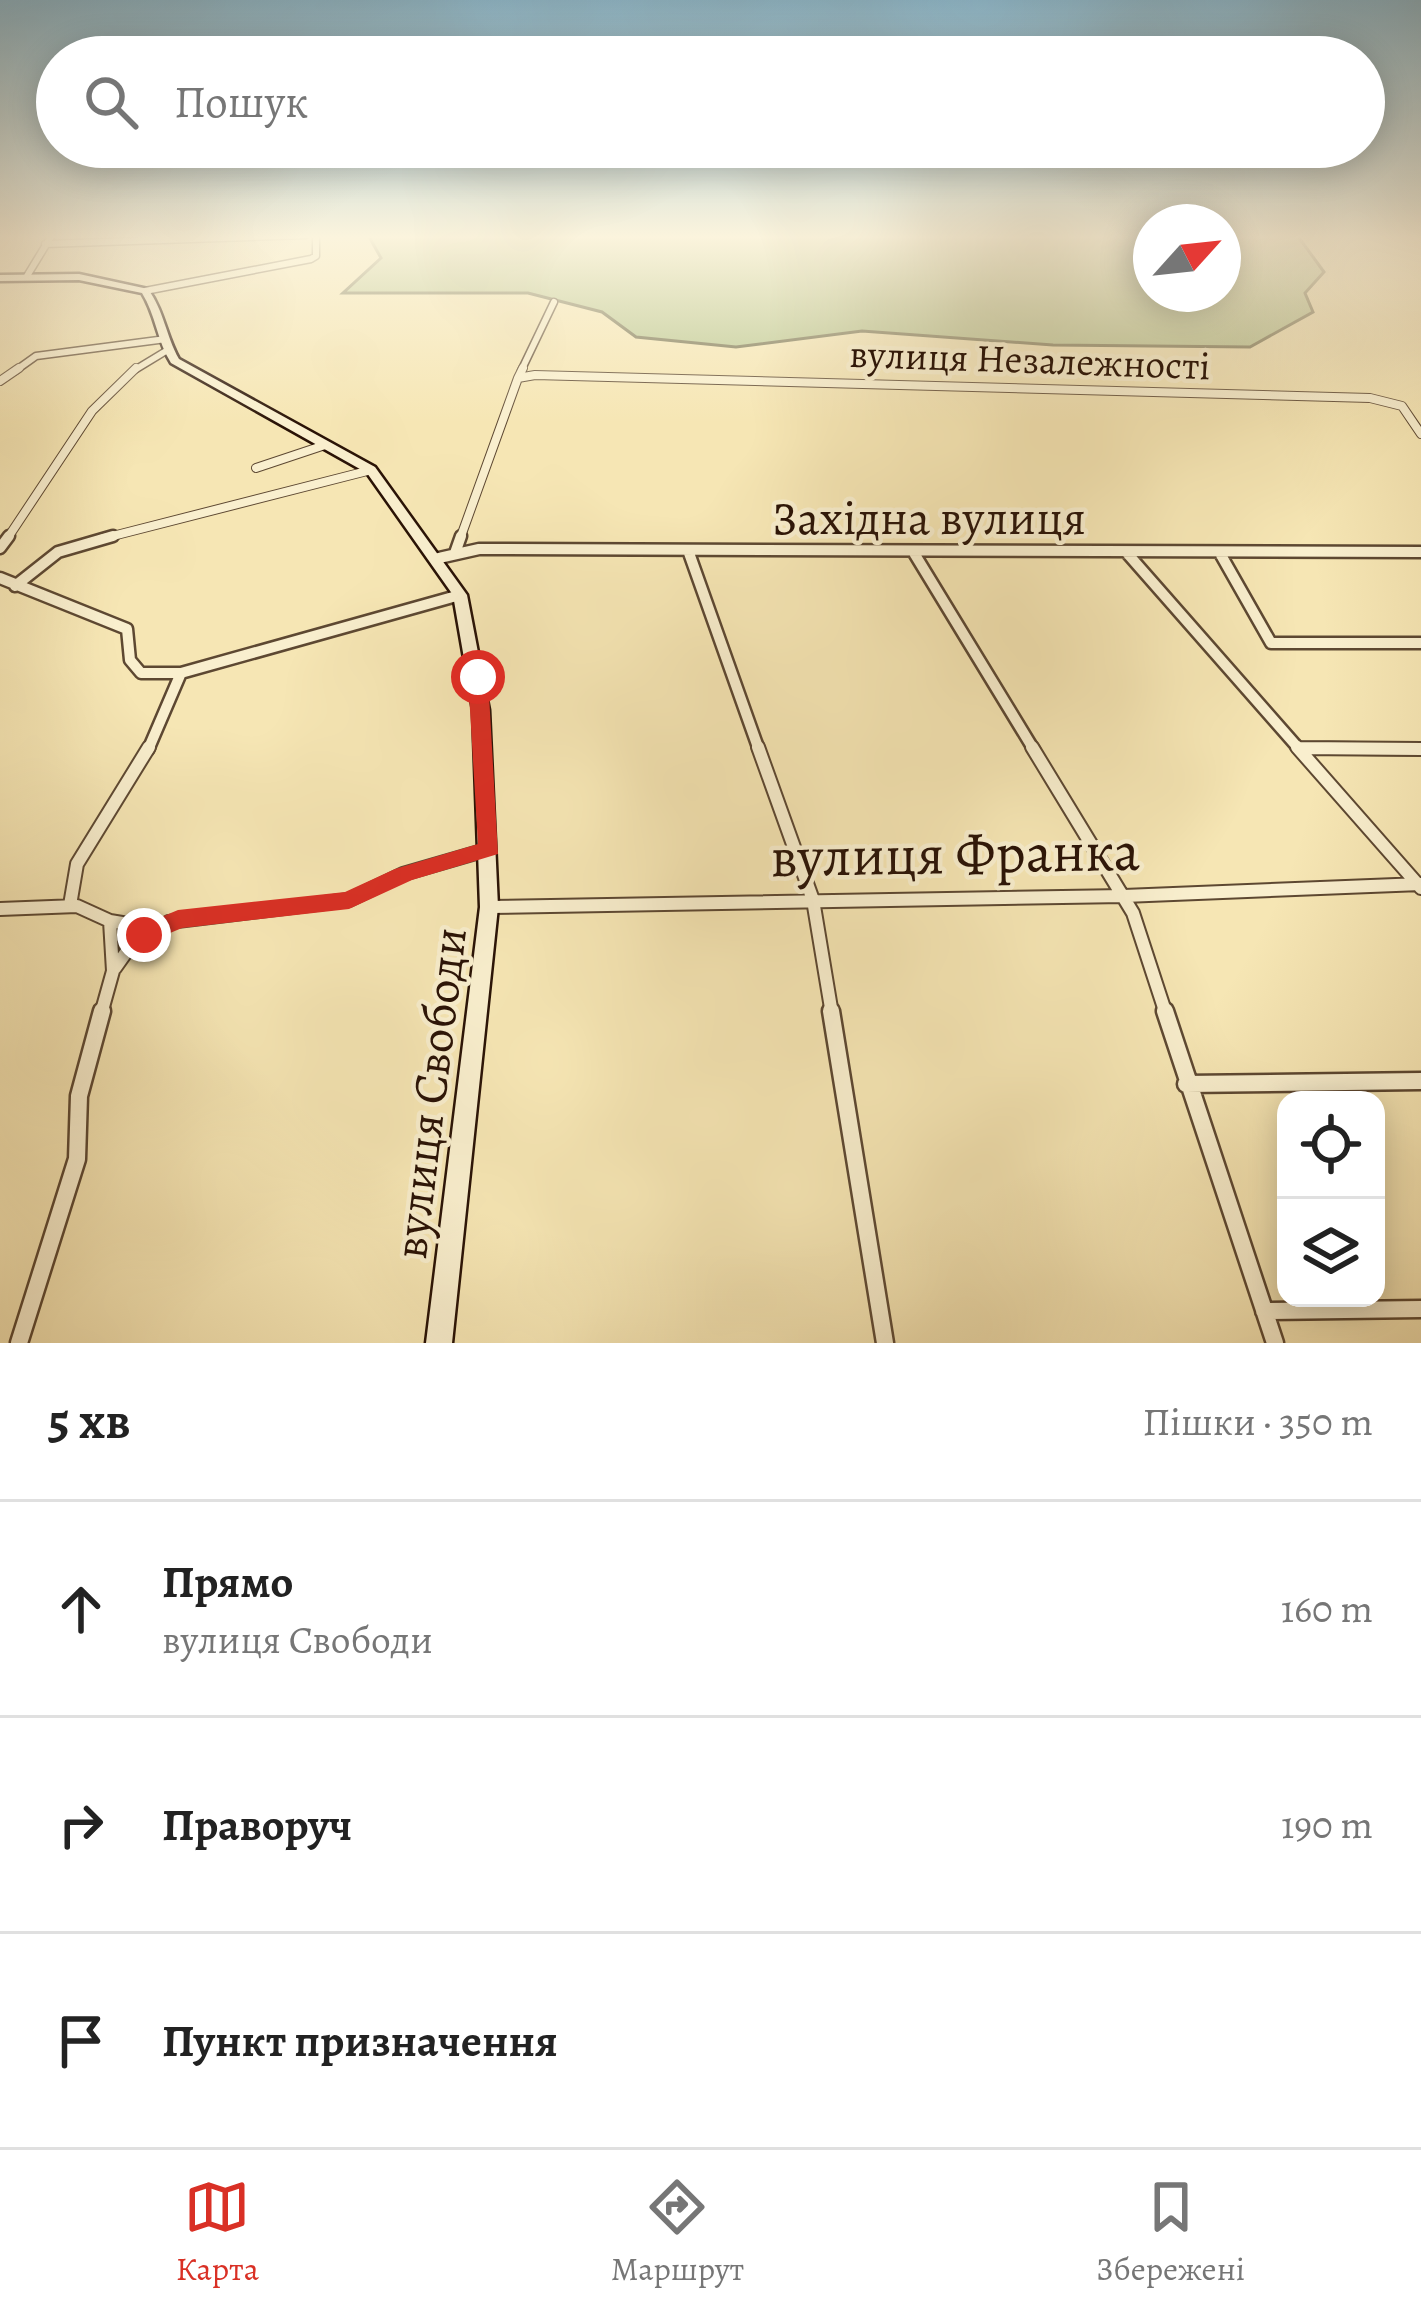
<!DOCTYPE html>
<html lang="uk">
<meta charset="utf-8">
<style>
:root{--surface:#fff;--page:#f2f2f2;--text:#222;--muted:#767676;--line:#e0e0e0;--accent:#d93025}
body{margin:0;font-family:Alegreya,serif;background:var(--page);color:var(--text)}
.controls{position:absolute;right:36px;bottom:36px;display:grid;overflow:hidden;border-radius:24px;box-shadow:0 6px 30px #0003}
.controls button{width:108px;height:108px;display:grid;place-items:center;padding:0;border:0;border-bottom:3px solid var(--line);background:var(--surface);color:var(--text);font:60px sans-serif}
.compass{position:absolute;left:1133px;top:204px;width:108px;height:108px;border-radius:50%;background:var(--surface);box-shadow:0 6px 30px #0003;rotate:63deg}
.stop{position:absolute;width:36px;height:36px;margin:-27px;border:9px solid #d93025;border-radius:50%;background:#fff}
.stop.end{background:#d93025;border-color:#fff;box-shadow:0 3px 12px #0008}
.list{margin:0;padding:0;list-style:none}
h2{display:flex;justify-content:space-between;align-items:center;height:156px;margin:0;padding:0 48px;font-size:51px}
h2 small{font-size:39px;font-weight:400;color:var(--muted)}
.list li{display:grid;grid-template-columns:78px 1fr auto;gap:36px;align-items:center;box-sizing:border-box;height:216px;padding:0 48px;border-top:3px solid var(--line)}
.list b{display:block;font-size:45px;white-space:nowrap}
.list p{margin:0;font-size:39px;white-space:nowrap;color:var(--muted)}
.list em{font-size:39px;font-style:normal;color:var(--muted)}
.icon{flex:none;width:66px;height:66px;fill:none;stroke:currentColor;stroke-width:2;stroke-linecap:round;stroke-linejoin:round}
.map{position:relative;flex:none;width:1421px;height:1343px;overflow:hidden}
.search{position:absolute;background:var(--surface);box-shadow:0 6px 30px #0003;left:36px;right:36px;top:36px;height:132px;display:flex;align-items:center;gap:30px;box-sizing:border-box;padding:0 42px;border-radius:66px;color:var(--muted);font-size:45px}
.sheet{height:804px;background:var(--surface)}
nav{display:flex;justify-content:space-around;align-items:center;box-sizing:border-box;height:168px;border-top:3px solid var(--line);background:var(--surface);font-size:33px;color:var(--muted)}
nav a{display:grid;justify-items:center;gap:6px}
nav .on{color:var(--accent)}
.map>svg:first-child{display:block}
.green{fill:#b8c690;stroke:#716c4b;stroke-width:3}
.lines{fill:none;stroke-linecap:round;stroke-linejoin:round}
.street-far4-casing{stroke:#5d4832;stroke-width:9}
.street-far3-casing{stroke:#5d4832;stroke-width:10}
.street-far2-casing{stroke:#5d4832;stroke-width:15}
.street-far1-casing{stroke:#5d4832;stroke-width:16}
.street-casing{stroke:#5d4832;stroke-width:21}
.secondary-casing{stroke:#2a1306;stroke-width:5}
.street-far4{stroke:#f9efce;stroke-width:6}
.street-far3{stroke:#f9efce;stroke-width:8}
.street-far2{stroke:#f9efce;stroke-width:10}
.street-far1{stroke:#f9efce;stroke-width:12}
.street{stroke:#f9efce;stroke-width:16}
.secondary{fill:#f9efce;fill-rule:evenodd}
.route{fill:#d93025}
.labels{text-anchor:middle;stroke-width:9;stroke-linejoin:round;paint-order:stroke}
.far-street-label{font-size:39px;fill:#2a1306;stroke:#f9efce}
.street-label{font-size:48px;fill:#2a1306;stroke:#f9efce}
.near-street-label{font-size:57px;fill:#2a1306;stroke:#f9efce}
</style>
<div class="map">
<svg width="1421" height="1343" viewBox="0 0 1421 1343">
<rect width="100%" height="100%" fill="#f6e6b4"/>
<filter id="stains"><feTurbulence type="fractalNoise" baseFrequency=".00167" numOctaves="4"/><feColorMatrix values="0 0 0 0 .2 0 0 0 0 .09 0 0 0 0 .02 0 0 0 .5 -.17"/></filter>
<radialGradient id="worn" r=".72"><stop offset=".6" stop-color="#630" stop-opacity="0"/><stop offset="1" stop-color="#630" stop-opacity=".3"/></radialGradient>
<path class="green" d="M 368,235 L 1151,235 L 1151,294 L 1223,294 L 1223,235 L 1297,235 L 1324,272 L 1305,293 L 1313,312 L 1250,347 L 1053,345 L 862,331 L 736,347 L 636,337 L 602,312 L 528,293 L 343,293 L 381,258 Z"/>
<g class="lines">
<g class="street-far4-casing">
<path id="street-far4" d="M 45,244 L 306,235
M 27,276 L 52,235
M 145,291 L 311,259 L 316,256 L 316,235
M 15,371 L 36,356 L 166,339
M 133,371 L 166,351
M 521,371 L 554,302"/>
</g>
<g class="street-far3-casing">
<path id="street-far3" d="M 518,378 L 523,368
M 0,381 L 19,368
M 256,468 L 325,445
M 7,539 L 92,411 L 136,368
M 101,539 L 371,470
M 460,539 L 518,378 L 535,375 L 1370,398 L 1402,406 L 1421,434"/>
</g>
<g class="street-far2-casing">
<path id="street-far2" d="M 0,548 L 9,536
M 455,553 L 461,536
M 689,553 L 759,750
M 914,553 L 1034,750
M 1127,553 L 1300,750
M 1221,555 L 1271,643 L 1421,643
M 439,558 L 479,549 L 1421,552
M 0,578 L 127,629 L 130,660 L 141,673 L 181,673
M 15,586 L 58,552 L 113,536
M 1298,748 L 1421,749
M 148,750 L 181,673 L 460,595"/>
</g>
<g class="street-far1-casing">
<path id="street-far1" d="M 758,747 L 813,900 L 832,1014
M 1032,747 L 1133,913 L 1166,1014
M 1297,747 L 1421,888
M 1298,748 L 1421,749
M 70,905 L 77,864 L 149,747
M 489,907 L 1124,896 L 1421,884
M 0,909 L 77,906 L 110,921 L 113,971 L 101,1014
M 110,921 L 152,928
M 115,968 L 132,944 L 169,922 L 349,900 L 403,874 L 486,850"/>
</g>
<g class="street-casing">
<path id="street" d="M 831,1011 L 885,1343
M 1165,1011 L 1275,1343
M 1186,1084 L 1421,1081
M 1264,1311 L 1421,1309
M 19,1343 L 77,1159 L 79,1096 L 102,1011"/>
</g>
<g class="secondary-casing">
<path id="secondary" d="M 79,274 L 148,289 C 164,311 166,336 179,359 L 375,467 L 467,595 L 489,710 L 498,907 L 452,1343 L 426,1343 L 480,907 L 473,710 L 453,595 L 367,473 L 171,363 C 157,341 156,315 142,293 L 79,280 L 0,281 L 0,275 Z"/>
</g>
<use href="#street-far4" class="street-far4"/>
<use href="#street-far3" class="street-far3"/>
<use href="#street-far2" class="street-far2"/>
<use href="#street-far1" class="street-far1"/>
<use href="#street" class="street"/>
<use href="#secondary" class="secondary"/>
</g>
<linearGradient id="sky" x2="0" y2="1"><stop stop-color="#8ab9d0"/><stop offset="0.56" stop-color="#fbf4dd"/><stop offset="1" stop-color="#fbf4dd" stop-opacity="0"/></linearGradient>
<rect width="1421" height="423" fill="url(#sky)"/>
<path class="route" d="M 478,671 L 488,677 L 498,854 L 412,880 L 349,909 L 182,928 L 144,944 L 135,941 L 135,928 L 178,910 L 345,892 L 395,869 L 478,844 L 468,677 Z"/>
<g class="labels">
<g class="far-street-label">
<text transform="translate(1030 359) rotate(2)" y="14">вулиця Незалежності</text>
</g>
<g class="street-label">
<text x="929" y="534">Західна вулиця</text>
<text transform="translate(429 1093) rotate(-83)" y="17">вулиця Свободи</text>
</g>
<g class="near-street-label">
<text transform="translate(955 853) rotate(-1)" y="20">вулиця Франка</text>
</g>
</g>
<rect width="100%" height="100%" filter="url(#stains)"/>
<rect width="100%" height="100%" fill="url(#worn)"/>
</svg>
<div class="controls">
<button><svg class="icon" aria-label="locate" viewBox="0 0 24 24"><circle cx="12" cy="12" r="6"/><path d="M12 2v4M12 18v4M2 12h4M18 12h4"/></svg></button>
<button><svg class="icon" aria-label="layers" viewBox="0 0 24 24"><path d="M12 4l9 5-9 5-9-5zM3 14l9 5 9-5"/></svg></button>
</div>
<svg class="compass" viewBox="-18 -18 36 36"><path d="M0-13l5 13h-10z" fill="#e53935"/><path d="M0 13l5-13h-10z" fill="#767676"/></svg>
<div class="stop" style="left:478px;top:677px"></div>
<div class="stop end" style="left:144px;top:935px"></div>
<div class="search"><svg class="icon" aria-label="search" viewBox="0 0 24 24"><circle cx="10" cy="10" r="6"/><path d="M15 15l6 6"/></svg>Пошук</div>
</div>
<section class="sheet">
<h2>5 хв<small>Пішки · 350 m</small></h2>
<ul class="list">
<li><svg class="icon" aria-label="ahead" viewBox="0 0 24 24"><path d="M12 20V5M6 11l6-6 6 6"/></svg><div><b>Прямо</b><p>вулиця Свободи</p></div><em>160 m</em></li>
<li><svg class="icon" aria-label="right" viewBox="0 0 24 24"><path d="M7 20v-9h11M14 6l5 5-5 5"/></svg><div><b>Праворуч</b></div><em>190 m</em></li>
<li><svg class="icon" aria-label="arrive" viewBox="0 0 24 24"><path d="M6 21V4h12l-3 4 3 4H6"/></svg><div><b>Пункт призначення</b></div></li>
</ul>
</section>
<nav>
<a class="on"><svg class="icon" aria-label="map" viewBox="0 0 24 24"><path d="M3 6l6-2 6 2 6-2v14l-6 2-6-2-6 2zM9 4v14M15 6v14"/></svg>Карта</a>
<a><svg class="icon" aria-label="directions" viewBox="0 0 24 24"><path d="M12 3l9 9-9 9-9-9zM9 14v-3h6M13 9l2 2-2 2"/></svg>Маршрут</a>
<a><svg class="icon" aria-label="saved" viewBox="0 0 24 24"><path d="M7 4h10v16l-5-4-5 4z"/></svg>Збережені</a>
</nav>
